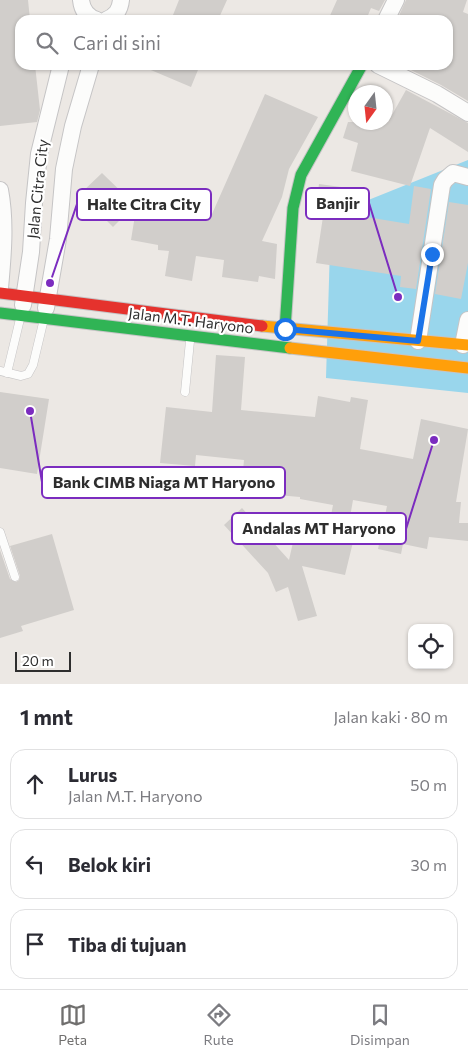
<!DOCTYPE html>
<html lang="id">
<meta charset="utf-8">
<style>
:root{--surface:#fff;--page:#f2f2f3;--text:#2b2b33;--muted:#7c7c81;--line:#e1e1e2;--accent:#706f6e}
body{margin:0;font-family:Commissioner,sans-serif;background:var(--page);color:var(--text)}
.controls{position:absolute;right:15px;bottom:15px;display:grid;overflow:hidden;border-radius:10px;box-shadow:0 1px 4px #0004}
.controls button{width:45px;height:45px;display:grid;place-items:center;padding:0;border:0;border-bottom:1px solid var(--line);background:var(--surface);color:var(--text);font:25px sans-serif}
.compass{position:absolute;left:348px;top:85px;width:45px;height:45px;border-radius:50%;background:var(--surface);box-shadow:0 1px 4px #0004;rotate:195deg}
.scale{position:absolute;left:15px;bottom:12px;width:56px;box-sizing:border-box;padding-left:5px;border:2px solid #2e2e2e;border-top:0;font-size:14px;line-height:18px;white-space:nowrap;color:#2e2e2e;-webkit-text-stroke:4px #fff;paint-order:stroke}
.stop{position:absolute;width:15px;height:15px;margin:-11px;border:4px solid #1a73e8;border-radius:50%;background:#fff}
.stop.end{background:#1a73e8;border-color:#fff;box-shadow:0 1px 5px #0008}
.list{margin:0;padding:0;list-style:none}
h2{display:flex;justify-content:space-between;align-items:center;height:65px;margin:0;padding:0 20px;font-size:21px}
h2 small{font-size:16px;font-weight:400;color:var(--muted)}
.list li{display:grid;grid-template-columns:32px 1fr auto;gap:15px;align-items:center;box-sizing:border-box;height:70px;margin:0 10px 10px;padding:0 10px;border:1px solid var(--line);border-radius:15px}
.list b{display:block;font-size:19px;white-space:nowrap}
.list p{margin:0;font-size:16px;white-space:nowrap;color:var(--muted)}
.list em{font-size:16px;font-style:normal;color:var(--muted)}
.icon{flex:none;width:28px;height:28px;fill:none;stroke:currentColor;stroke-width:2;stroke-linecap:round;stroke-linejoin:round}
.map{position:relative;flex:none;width:468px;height:684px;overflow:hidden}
.search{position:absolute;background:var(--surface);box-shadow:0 1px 4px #0004;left:15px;right:15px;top:15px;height:55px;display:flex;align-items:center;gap:12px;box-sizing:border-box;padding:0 18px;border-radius:15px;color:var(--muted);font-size:19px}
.sheet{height:305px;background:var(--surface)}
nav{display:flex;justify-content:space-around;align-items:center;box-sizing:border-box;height:70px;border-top:1px solid var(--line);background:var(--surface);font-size:14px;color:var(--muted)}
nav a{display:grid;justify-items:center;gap:2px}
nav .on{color:var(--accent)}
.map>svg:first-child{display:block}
.water{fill:#99d6ec}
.building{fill:#d1cecb}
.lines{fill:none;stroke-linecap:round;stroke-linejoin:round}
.lane-casing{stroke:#c5c4c5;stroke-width:9}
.street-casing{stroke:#c5c4c5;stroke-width:18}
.fast-casing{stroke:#c5c4c5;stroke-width:13}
.slow-casing{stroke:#c5c4c5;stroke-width:13}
.jam-casing{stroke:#c5c4c5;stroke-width:13}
.lane{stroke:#fcfcfb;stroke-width:8}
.street{stroke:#fcfcfb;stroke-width:16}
.fast{stroke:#30b455;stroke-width:11}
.slow{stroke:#ff9f0a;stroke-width:11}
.jam{stroke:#e5322d;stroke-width:11}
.route{stroke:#1a73e8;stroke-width:6}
.labels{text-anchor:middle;stroke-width:4.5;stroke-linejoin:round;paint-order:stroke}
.street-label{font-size:15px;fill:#2e2e2e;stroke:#fff}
.leader{fill:none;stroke:#7b2cbf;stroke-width:2}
.callout-dot{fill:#7b2cbf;stroke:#fff;stroke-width:2}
.callout{fill:#fff;stroke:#7b2cbf;stroke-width:2}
.callout-label{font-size:16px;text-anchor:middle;font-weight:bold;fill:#2e2e2e}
</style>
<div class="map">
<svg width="468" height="684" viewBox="0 0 468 684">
<rect width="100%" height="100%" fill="#ece8e4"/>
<path class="water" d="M 468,160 L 468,393 L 326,378 L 331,215 Z"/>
<path class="building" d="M 0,0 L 28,0 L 30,20 L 20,20 L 20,65 L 35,65 L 40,110 L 37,122 L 0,126 Z
M 179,0 L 227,0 L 218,20 L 171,20 Z
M 337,0 L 385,0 L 379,11 L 371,8 L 366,20 L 328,20 Z
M 406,0 L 467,0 L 463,12 L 468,14 L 468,101 L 441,85 L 401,65 L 448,65 L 448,20 L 397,20 Z
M 139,65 L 200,65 L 191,87 Z
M 406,90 L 468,123 L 468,152 L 430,128 L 410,186 L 351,171 L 358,143 L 343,138 L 348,122 L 388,122 Z
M 265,94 L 318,117 L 289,169 L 282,197 L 262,241 L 277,244 L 275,279 L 259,276 L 258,282 L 222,277 L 224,260 L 196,256 L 192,281 L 165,276 L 169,251 L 158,250 L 158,245 L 131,240 L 137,203 L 212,214 Z
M 102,173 L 135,205 L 113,227 L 80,194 Z
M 319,184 L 341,187 L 339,201 L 317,198 Z
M 414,186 L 431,189 L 416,289 L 400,287 L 401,276 L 316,263 L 324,210 L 409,224 Z
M 449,202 L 468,205 L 468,263 L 461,299 L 435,294 Z
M 216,355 L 245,357 L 241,410 L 315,417 L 318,396 L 350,402 L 351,397 L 368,400 L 360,449 L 413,459 L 421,419 L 468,429 L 456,502 L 461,502 L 459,523 L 468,523 L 468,541 L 429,537 L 427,549 L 403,544 L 401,554 L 378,549 L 387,506 L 353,500 L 346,540 L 353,542 L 345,575 L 302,566 L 317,616 L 298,621 L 288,587 L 276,592 L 268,573 L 224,525 L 242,508 L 289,560 L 296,529 L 327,536 L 333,505 L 300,499 L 300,497 L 241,492 L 244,460 L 196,455 L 195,466 L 160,463 L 166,407 L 212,412 Z
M 0,392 L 49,399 L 37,474 L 0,468 Z
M 52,534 L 74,610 L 21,626 L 23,631 L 0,638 L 0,550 L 10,579 L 16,582 L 19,580 L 20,576 L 10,546 Z"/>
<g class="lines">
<g class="lane-casing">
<path id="lane" d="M 0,371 L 21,376 L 28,374 L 33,365 L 43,323
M 7,373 L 20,319
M 185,392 L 190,341
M 0,532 L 15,577"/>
</g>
<g class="street-casing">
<path id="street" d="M 81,0 C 82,10 87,17 97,20
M 106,20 C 116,16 120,10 121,0
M 386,20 L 396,0
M 378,65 L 437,94 L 468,113
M 0,190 C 6,222 3,255 0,288
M 23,305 L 31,252 L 34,203 L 39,154 L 61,65
M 46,308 L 58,239 L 64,169 L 73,126 L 91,65
M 418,341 L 442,185 L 445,180 L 453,173 L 468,177
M 463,345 L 468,320"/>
</g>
<g class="fast-casing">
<path id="fast" d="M 0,313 L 290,348
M 285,329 L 293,208 L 301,175 L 362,65"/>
</g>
<g class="slow-casing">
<path id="slow" d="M 262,326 L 468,345
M 290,348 L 468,368"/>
</g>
<g class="jam-casing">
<path id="jam" d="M 0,293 L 262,326"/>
</g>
<use href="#lane" class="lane"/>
<use href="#street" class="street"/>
<use href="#fast" class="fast"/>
<use href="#slow" class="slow"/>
<use href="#jam" class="jam"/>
</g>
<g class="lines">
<path class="route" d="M 285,329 L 418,341 L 432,254"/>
</g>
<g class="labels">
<g class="street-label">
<text transform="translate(38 189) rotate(-84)" y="5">Jalan Citra City</text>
<text transform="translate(191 321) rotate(7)" y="5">Jalan M.T. Haryono</text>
</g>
</g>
<path class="leader" d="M398 297L369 203M50 283L77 204M30 411L42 482M434 440L406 529"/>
<g class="callout-dot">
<circle cx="398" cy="297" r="5"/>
<circle cx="50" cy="283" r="5"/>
<circle cx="30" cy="411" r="5"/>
<circle cx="434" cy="440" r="5"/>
</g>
<g class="callout">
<rect x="306" y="188" width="63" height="31" rx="5"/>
<rect x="77" y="189" width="134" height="31" rx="5"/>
<rect x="42" y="467" width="243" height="31" rx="5"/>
<rect x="232" y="513" width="174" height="31" rx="5"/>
</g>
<g class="callout-label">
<text x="338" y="209">Banjir</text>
<text x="144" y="210">Halte Citra City</text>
<text x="164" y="488">Bank CIMB Niaga MT Haryono</text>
<text x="319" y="534">Andalas MT Haryono</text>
</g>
</svg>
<div class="controls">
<button><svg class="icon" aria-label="locate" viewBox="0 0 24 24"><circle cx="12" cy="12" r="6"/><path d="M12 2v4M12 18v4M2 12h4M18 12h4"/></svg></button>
</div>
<svg class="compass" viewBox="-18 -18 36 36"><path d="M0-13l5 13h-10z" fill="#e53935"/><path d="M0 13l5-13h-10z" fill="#7c7c81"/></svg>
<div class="scale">20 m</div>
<div class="stop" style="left:285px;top:329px"></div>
<div class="stop end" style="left:432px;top:254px"></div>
<div class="search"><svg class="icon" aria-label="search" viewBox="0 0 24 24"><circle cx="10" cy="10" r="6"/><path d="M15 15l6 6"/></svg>Cari di sini</div>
</div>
<section class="sheet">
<h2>1 mnt<small>Jalan kaki · 80 m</small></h2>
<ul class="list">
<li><svg class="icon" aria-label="ahead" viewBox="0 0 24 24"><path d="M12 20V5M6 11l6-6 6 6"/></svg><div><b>Lurus</b><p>Jalan M.T. Haryono</p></div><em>50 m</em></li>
<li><svg class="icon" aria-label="left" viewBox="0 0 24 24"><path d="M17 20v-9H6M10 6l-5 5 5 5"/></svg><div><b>Belok kiri</b></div><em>30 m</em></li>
<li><svg class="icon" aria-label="arrive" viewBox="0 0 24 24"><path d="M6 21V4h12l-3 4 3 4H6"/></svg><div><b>Tiba di tujuan</b></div></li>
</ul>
</section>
<nav>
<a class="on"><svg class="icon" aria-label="map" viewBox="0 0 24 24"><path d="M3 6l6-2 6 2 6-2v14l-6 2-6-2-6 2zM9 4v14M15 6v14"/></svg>Peta</a>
<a><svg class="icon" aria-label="directions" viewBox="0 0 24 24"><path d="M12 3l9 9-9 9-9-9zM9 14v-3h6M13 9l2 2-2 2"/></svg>Rute</a>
<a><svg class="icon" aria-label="saved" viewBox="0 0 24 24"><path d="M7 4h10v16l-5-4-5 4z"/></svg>Disimpan</a>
</nav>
